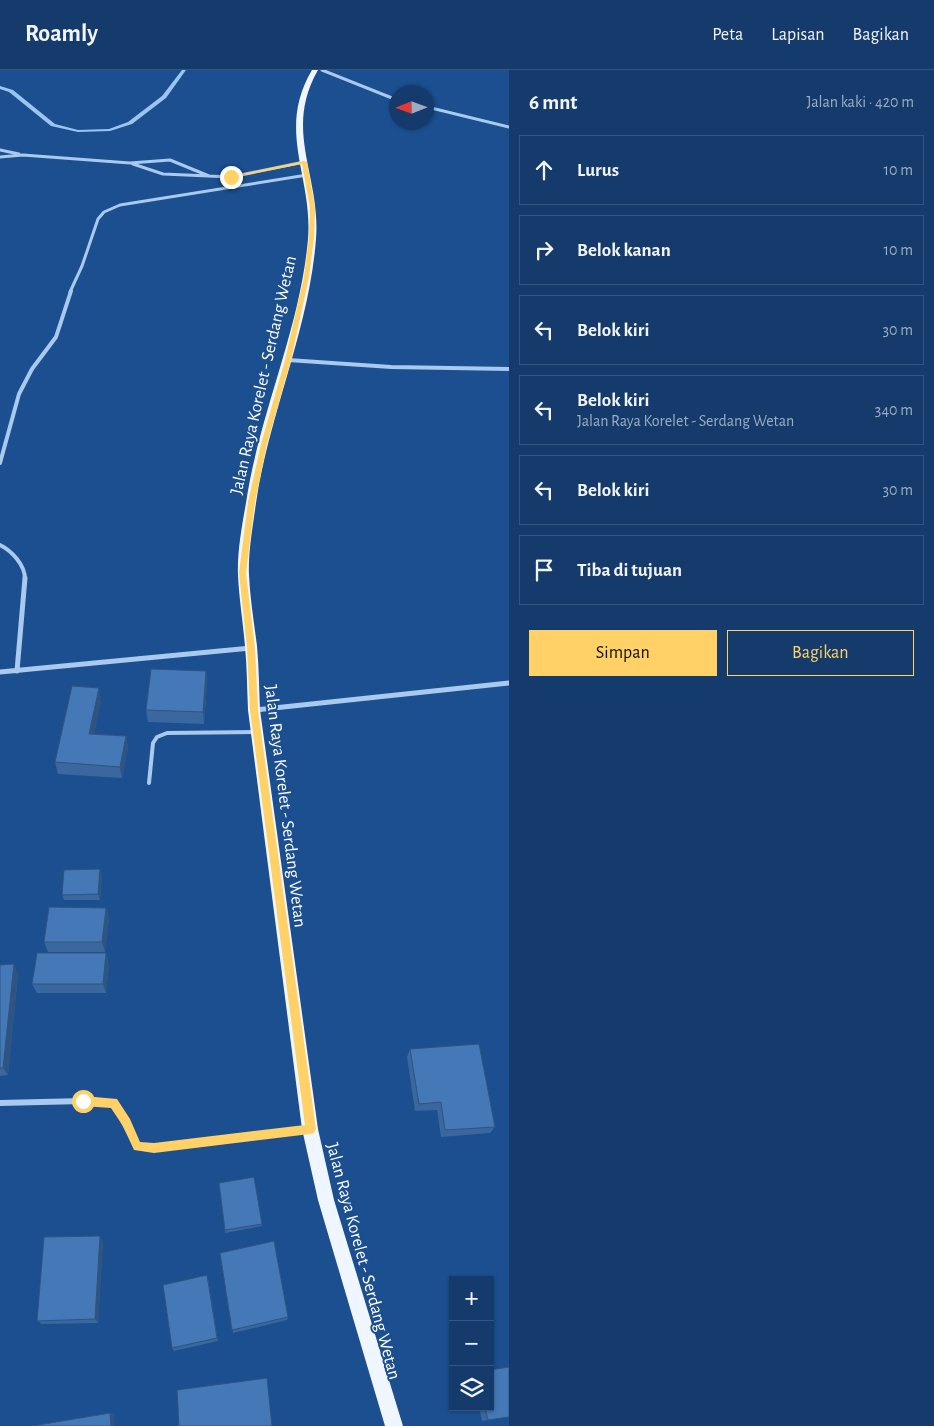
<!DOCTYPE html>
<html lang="id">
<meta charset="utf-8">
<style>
:root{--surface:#143b6b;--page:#214673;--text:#f1f3f6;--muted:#9dadc1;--line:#33557e;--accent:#ffd166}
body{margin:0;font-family:"Alegreya Sans",sans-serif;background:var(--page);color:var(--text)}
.controls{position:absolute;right:15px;bottom:15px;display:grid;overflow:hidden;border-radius:0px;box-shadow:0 1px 4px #0004}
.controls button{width:45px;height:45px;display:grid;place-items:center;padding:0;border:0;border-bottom:1px solid var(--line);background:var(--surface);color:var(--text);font:25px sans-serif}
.compass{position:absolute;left:389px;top:15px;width:45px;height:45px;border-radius:50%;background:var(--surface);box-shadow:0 1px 4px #0004;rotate:269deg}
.stop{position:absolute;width:15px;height:15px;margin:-11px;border:4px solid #ffd166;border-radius:50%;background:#fff}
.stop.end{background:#ffd166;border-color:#fff;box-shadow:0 1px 5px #0008}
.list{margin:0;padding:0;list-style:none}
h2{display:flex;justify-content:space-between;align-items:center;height:65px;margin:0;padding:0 20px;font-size:21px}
h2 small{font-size:16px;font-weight:400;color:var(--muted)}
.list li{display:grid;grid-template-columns:32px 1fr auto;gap:15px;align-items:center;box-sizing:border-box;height:70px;margin:0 10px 10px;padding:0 10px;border:1px solid var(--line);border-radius:0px}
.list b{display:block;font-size:19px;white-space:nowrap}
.list p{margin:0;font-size:16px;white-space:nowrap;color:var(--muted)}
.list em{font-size:16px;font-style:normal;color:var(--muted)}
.actions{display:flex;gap:10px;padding:15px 20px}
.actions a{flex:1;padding:11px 0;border:1px solid var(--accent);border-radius:0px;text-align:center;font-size:18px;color:var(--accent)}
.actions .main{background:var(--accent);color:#111}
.icon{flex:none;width:28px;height:28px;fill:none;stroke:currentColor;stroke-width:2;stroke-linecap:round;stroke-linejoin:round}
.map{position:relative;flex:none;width:509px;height:1356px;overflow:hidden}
header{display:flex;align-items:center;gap:30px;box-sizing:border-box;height:70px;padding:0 25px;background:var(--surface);border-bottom:1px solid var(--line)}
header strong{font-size:24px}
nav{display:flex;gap:28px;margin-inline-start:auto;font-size:18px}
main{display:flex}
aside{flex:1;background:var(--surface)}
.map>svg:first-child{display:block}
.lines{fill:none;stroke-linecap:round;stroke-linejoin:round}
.stream{fill:#9cc4f0;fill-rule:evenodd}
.service{stroke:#a9c9ee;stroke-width:4}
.minor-far3{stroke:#a9c9ee;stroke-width:3}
.minor-far2{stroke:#a9c9ee;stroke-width:4}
.minor-far1{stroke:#a9c9ee;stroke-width:5}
.minor{stroke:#a9c9ee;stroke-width:6}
.primary{fill:#f0f6ff;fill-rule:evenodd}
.wall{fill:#3a679d}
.shaded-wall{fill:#305480}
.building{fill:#4478b7;stroke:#305480}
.route{fill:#ffd166}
.labels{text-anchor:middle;stroke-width:4;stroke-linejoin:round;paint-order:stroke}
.street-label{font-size:18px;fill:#fff;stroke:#1b4f8f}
</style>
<header>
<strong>Roamly</strong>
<nav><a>Peta</a><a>Lapisan</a><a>Bagikan</a></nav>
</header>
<main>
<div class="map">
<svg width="509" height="1356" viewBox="0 0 509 1356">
<rect width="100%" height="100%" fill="#1b4f8f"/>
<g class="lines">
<path class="stream" d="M 182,0 L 186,0 L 166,28 L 132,54 L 110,61 L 78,62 L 51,56 L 9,22 L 0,19 L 0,16 L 13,20 L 55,54 L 78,60 L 109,59 L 128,52 L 162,26 Z"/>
<path class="service" d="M 149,713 L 153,673 L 157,667 L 167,663 L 255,662"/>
<path class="minor-far3" d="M 322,0 L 397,30
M 427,37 L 509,57
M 0,80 L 19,84
M 0,87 L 23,85 L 130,93 L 170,90 L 209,106
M 133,94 L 163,104 L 231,107 L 304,92
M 70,222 L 82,196 L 98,149 L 104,142 L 120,135 L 307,105"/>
<path class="minor-far2" d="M 288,290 L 391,297 L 509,299
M 0,393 L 19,324 L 32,299 L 56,267 L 71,221
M 0,475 C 12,481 25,495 25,509"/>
<path class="minor-far1" d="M 17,601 L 25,508
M 0,602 L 251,578
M 255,640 L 509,613"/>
<path class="minor" d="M 0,1033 L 83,1031 L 114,1033 L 137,1077 L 154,1078 L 307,1060"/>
<path class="primary" d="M 312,0 L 318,0 C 283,61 321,106 316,169 C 309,260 269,344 256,433 C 253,455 248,483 249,505 C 250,528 254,552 257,576 C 259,597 259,619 260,640 L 318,1059 L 334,1130 L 403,1356 L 385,1356 L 318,1130 L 302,1059 L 248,640 C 247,619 247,597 245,576 C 243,552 239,528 238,505 C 237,483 242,455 246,433 C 259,344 300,260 308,169 C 313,106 276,61 312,0 Z"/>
</g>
<path class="wall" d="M 206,601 L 207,613 L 204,654 L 148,652 L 146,640 Z
M 101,630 L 94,664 L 126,666 L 128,678 L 122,708 L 58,704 L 55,692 Z
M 102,805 L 100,830 L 64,830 L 62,825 Z
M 106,838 L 109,848 L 105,882 L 48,882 L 44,872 Z
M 109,893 L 106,923 L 37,923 L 32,914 Z
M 0,895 L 18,904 L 8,1005 L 0,1006 Z
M 410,979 L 495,1057 L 490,1063 L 441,1067 L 437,1040 L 415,1041 L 407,987 Z
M 219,1113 L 262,1154 L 262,1156 L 225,1163 Z
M 103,1171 L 98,1253 L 42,1254 L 37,1251 Z
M 220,1183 L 288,1247 L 287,1250 L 233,1263 Z
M 208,1209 L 218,1271 L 174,1281 L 172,1278 Z
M 479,1337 L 490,1337 L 509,1347 L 482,1351 Z"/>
<path class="shaded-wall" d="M 206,601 L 207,613 L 204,654 L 203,642 Z
M 99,618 L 101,630 L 92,676 L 89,664 Z
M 126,666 L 128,678 L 122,708 L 120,697 Z
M 100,799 L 102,805 L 100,830 L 98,824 Z
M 106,838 L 109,848 L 105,882 L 102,872 Z
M 106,883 L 109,893 L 106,923 L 103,914 Z
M 14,894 L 18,904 L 8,1005 L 3,998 Z
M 100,1166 L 103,1171 L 98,1253 L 95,1249 Z
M 110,1343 L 114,1344 L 114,1356 L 111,1356 Z"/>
<path class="building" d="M 151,599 L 206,601 L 203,642 L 146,640 Z
M 72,616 L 99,618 L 89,664 L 126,666 L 120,697 L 55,692 Z
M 100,799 L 98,824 L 62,825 L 64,800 Z
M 49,837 L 106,838 L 102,872 L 44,872 Z
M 37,883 L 106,883 L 103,914 L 32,914 Z
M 14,894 L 3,998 L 0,998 L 0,895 Z
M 479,974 L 495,1057 L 445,1060 L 441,1032 L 419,1034 L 410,979 Z
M 254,1107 L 262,1154 L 225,1160 L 219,1113 Z
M 100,1166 L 95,1249 L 37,1251 L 44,1167 Z
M 274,1171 L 288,1247 L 232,1260 L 220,1183 Z
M 207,1205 L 217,1268 L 172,1278 L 163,1215 Z
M 509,1297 L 509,1347 L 488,1350 L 485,1337 L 490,1337 L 490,1300 Z
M 267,1308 L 272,1356 L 179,1356 L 177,1320 Z
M 110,1343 L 111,1356 L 32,1356 Z"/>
<path class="route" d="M 304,91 L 307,92 L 315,138 L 314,168 L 309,207 L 291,290 L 267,374 L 255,432 L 246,503 L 255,578 L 258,640 L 316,1059 L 314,1063 L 310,1064 L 154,1083 L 134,1080 L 123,1056 L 111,1038 L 83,1036 L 78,1031 L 80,1027 L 83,1026 L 117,1029 L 130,1049 L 140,1072 L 154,1073 L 305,1055 L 250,640 L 247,578 L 239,503 L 248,432 L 261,374 L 285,290 L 304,207 L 309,168 L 310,138 L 302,94 L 231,108 L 228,107 Z"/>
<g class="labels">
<g class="street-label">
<text transform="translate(263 305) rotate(-77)" y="6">Jalan Raya Korelet - Serdang Wetan</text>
<text transform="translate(286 736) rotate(83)" y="6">Jalan Raya Korelet - Serdang Wetan</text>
<text transform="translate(364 1191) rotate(75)" y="6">Jalan Raya Korelet - Serdang Wetan</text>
</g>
</g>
</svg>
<div class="controls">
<button>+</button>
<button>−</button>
<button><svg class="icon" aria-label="layers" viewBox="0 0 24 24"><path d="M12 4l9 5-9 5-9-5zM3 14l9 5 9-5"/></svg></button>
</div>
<svg class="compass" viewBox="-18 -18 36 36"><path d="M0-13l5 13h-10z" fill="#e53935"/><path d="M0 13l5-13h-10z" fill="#9dadc1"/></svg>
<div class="stop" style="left:83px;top:1031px"></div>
<div class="stop end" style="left:231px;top:107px"></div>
</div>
<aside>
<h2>6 mnt<small>Jalan kaki · 420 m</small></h2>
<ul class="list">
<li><svg class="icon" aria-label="ahead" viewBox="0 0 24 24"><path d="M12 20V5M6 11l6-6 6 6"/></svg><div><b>Lurus</b></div><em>10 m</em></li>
<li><svg class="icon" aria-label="right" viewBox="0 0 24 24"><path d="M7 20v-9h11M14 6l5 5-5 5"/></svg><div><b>Belok kanan</b></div><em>10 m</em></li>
<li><svg class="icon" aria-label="left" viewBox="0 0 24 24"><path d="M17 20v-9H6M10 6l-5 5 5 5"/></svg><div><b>Belok kiri</b></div><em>30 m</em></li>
<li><svg class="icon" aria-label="left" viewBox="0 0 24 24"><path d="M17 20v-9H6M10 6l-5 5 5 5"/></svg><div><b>Belok kiri</b><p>Jalan Raya Korelet - Serdang Wetan</p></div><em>340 m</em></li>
<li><svg class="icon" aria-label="left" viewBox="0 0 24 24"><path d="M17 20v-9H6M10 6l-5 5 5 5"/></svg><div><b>Belok kiri</b></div><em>30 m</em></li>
<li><svg class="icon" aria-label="arrive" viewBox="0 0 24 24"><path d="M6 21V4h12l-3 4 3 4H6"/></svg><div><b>Tiba di tujuan</b></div></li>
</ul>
<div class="actions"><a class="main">Simpan</a><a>Bagikan</a></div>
</aside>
</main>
